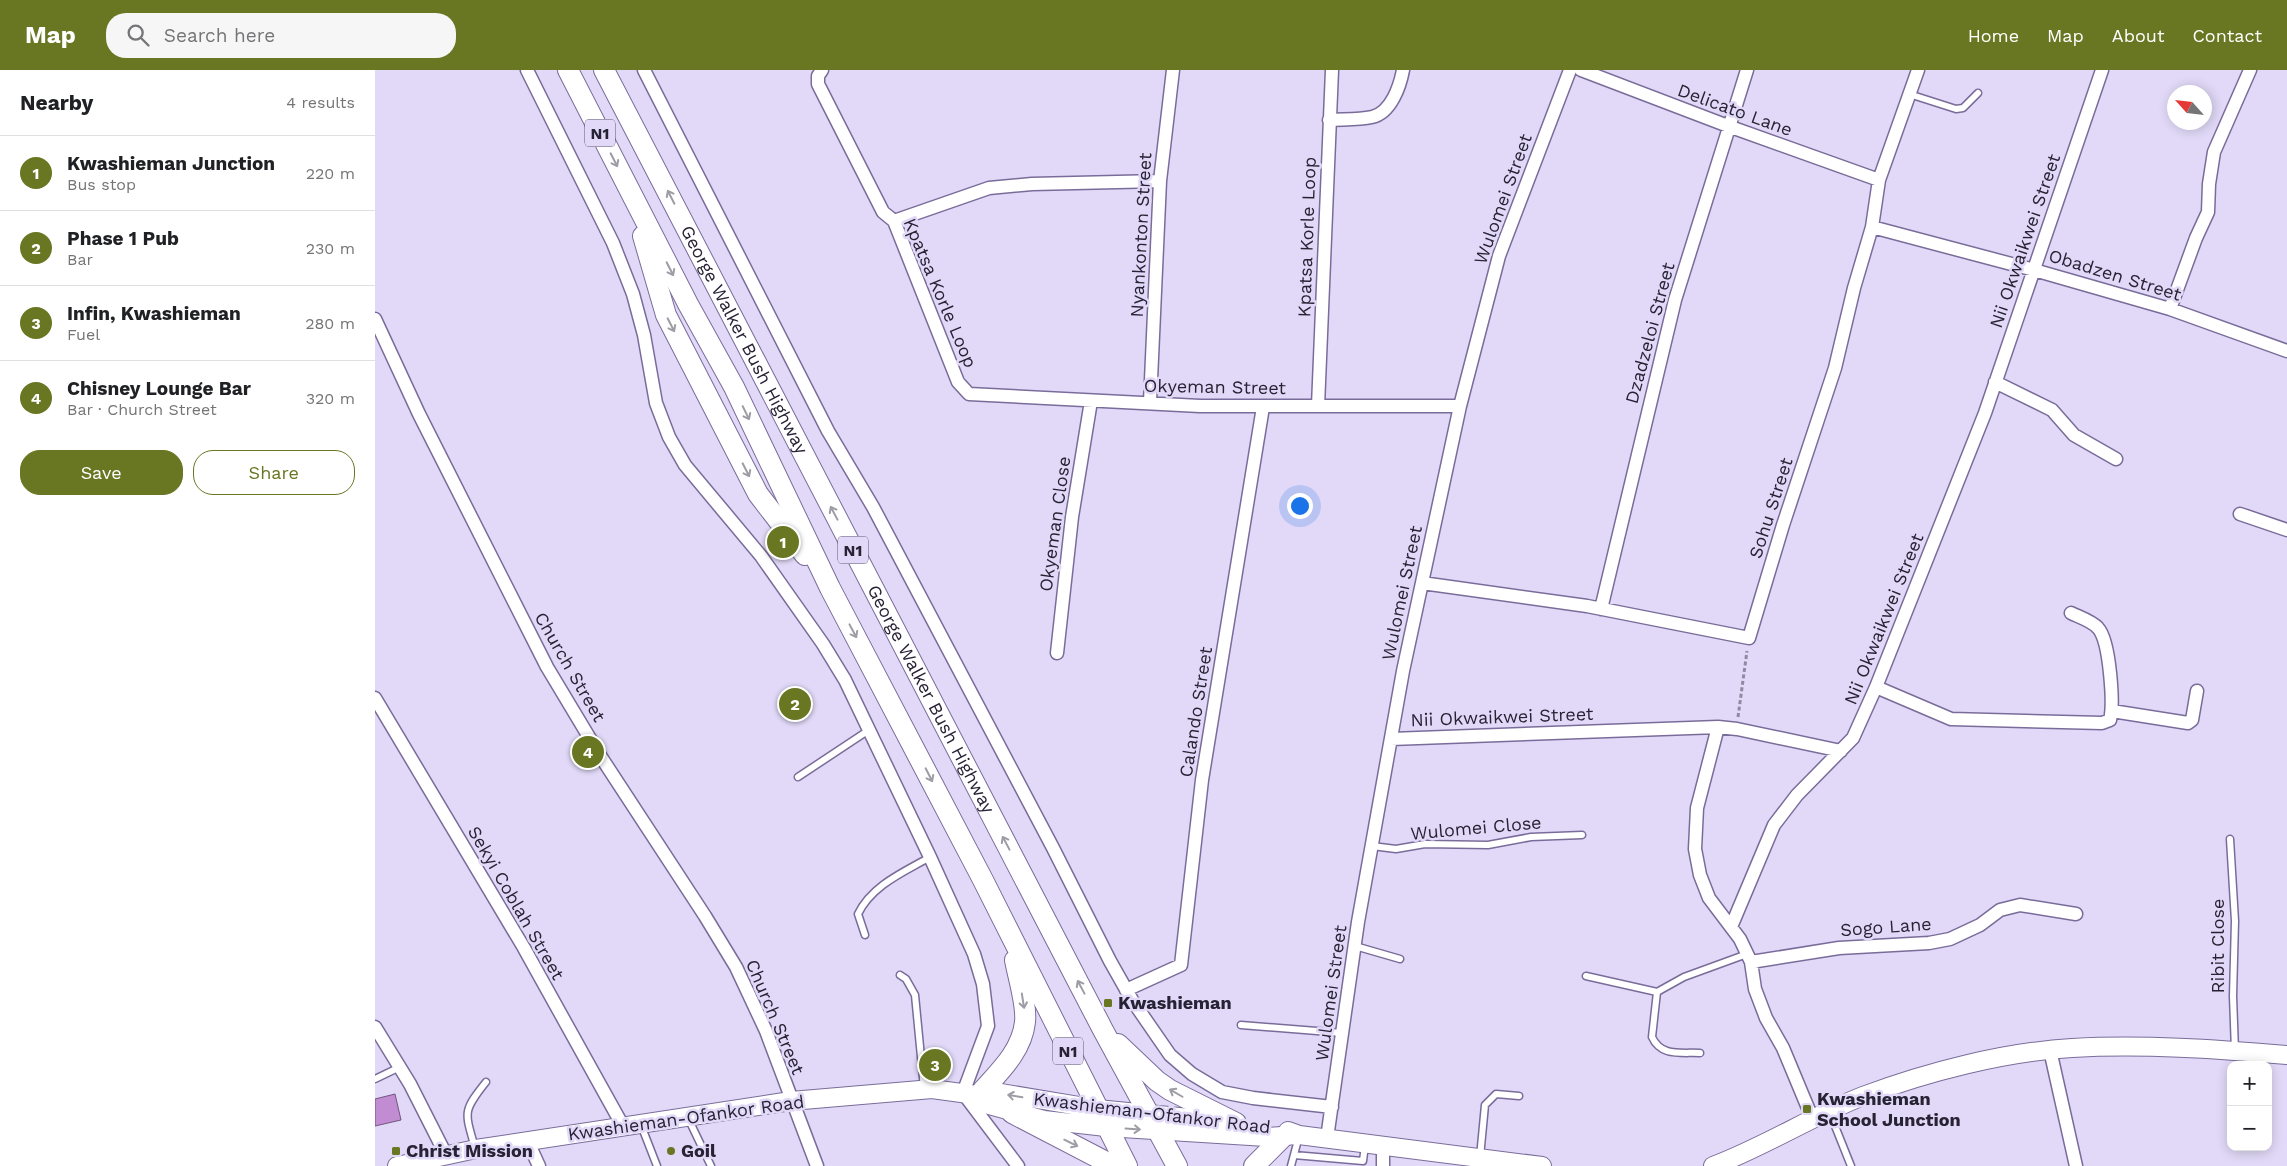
<!DOCTYPE html>
<meta charset="utf-8">
<style>
:root{--surface:#fff;--page:#f6f6f6;--text:#202124;--muted:#757577;--line:#e0e0e0;--accent:#697622}
body{margin:0;font-family:"Work Sans",sans-serif;background:var(--page);color:var(--text)}
.controls{position:absolute;right:15px;bottom:15px;display:grid;overflow:hidden;border-radius:10px;box-shadow:0 2px 12px #0003}
.controls button{width:45px;height:45px;display:grid;place-items:center;padding:0;border:0;border-bottom:1px solid var(--line);background:var(--surface);color:var(--text);font:25px sans-serif}
.compass{position:absolute;left:1792px;top:15px;width:45px;height:45px;border-radius:50%;background:var(--surface);box-shadow:0 2px 12px #0003;rotate:297deg}
.you{position:absolute;left:924px;top:435px;width:18px;height:18px;margin:-12px;border:4px solid #fff;border-radius:50%;background:#1a73e8;box-shadow:0 0 0 8px #1a73e833}
.badge{display:grid;place-items:center;width:32px;height:32px;border-radius:50%;background:var(--accent);color:#fff;font-size:16px;font-weight:700}
.pin{position:absolute;translate:-50% -50%;border:2px solid #fff;box-shadow:0 1px 5px #0006}
.list{margin:0;padding:0;list-style:none}
h2{display:flex;justify-content:space-between;align-items:center;height:65px;margin:0;padding:0 20px;font-size:21px}
h2 small{font-size:16px;font-weight:400;color:var(--muted)}
.list li{display:grid;grid-template-columns:32px 1fr auto;gap:15px;align-items:center;box-sizing:border-box;height:75px;padding:0 20px;border-top:1px solid var(--line)}
.list b{display:block;font-size:19px;white-space:nowrap}
.list p{margin:0;font-size:16px;white-space:nowrap;color:var(--muted)}
.list em{font-size:16px;font-style:normal;color:var(--muted)}
.actions{display:flex;gap:10px;padding:15px 20px}
.actions a{flex:1;padding:11px 0;border:1px solid var(--accent);border-radius:20px;text-align:center;font-size:18px;color:var(--accent)}
.actions .main{background:var(--accent);color:#fff}
.icon{flex:none;width:28px;height:28px;fill:none;stroke:currentColor;stroke-width:2;stroke-linecap:round;stroke-linejoin:round}
.map{position:relative;flex:none;width:1912px;height:1096px;overflow:hidden}
header{display:flex;align-items:center;gap:30px;box-sizing:border-box;height:70px;padding:0 25px;background:var(--accent);color:#fff}
header strong{font-size:24px}
nav{display:flex;gap:28px;margin-inline-start:auto;font-size:18px}
.search{width:350px;height:45px;background:var(--page);display:flex;align-items:center;gap:12px;box-sizing:border-box;padding:0 18px;border-radius:20px;color:var(--muted);font-size:19px}
main{display:flex}
aside{flex:1;background:var(--surface)}
.map>svg:first-child{display:block}
.building{fill:#c18cd2;stroke:#73557d}
.lines{fill:none;stroke-linecap:round;stroke-linejoin:round}
.service-casing{stroke:#7a6c9a;stroke-width:9}
.minor-casing{stroke:#7a6c9a;stroke-width:15}
.secondary-casing{stroke:#7a6c9a;stroke-width:20}
.trunk-casing{stroke:#7a6c9a;stroke-width:22}
.path{stroke:#9089a2;stroke-width:3;stroke-dasharray:4 2.5;stroke-linecap:butt}
.service{stroke:#fff;stroke-width:6}
.minor{stroke:#fff;stroke-width:12}
.secondary{stroke:#fff;stroke-width:18}
.trunk{stroke:#fff;stroke-width:20}
.oneway{stroke:#9e9ca4}
.poi-dot{fill:#697622;stroke:#e1d9f7;stroke-width:2}
.labels{text-anchor:middle;stroke-width:5;stroke-linejoin:round;paint-order:stroke}
.shield{fill:#e1d9f7;stroke:#60596f;stroke-width:1}
.shield-label{font-size:16px;font-weight:bold;fill:#282235}
.street-label{font-size:18px;fill:#282235;stroke:#e1d9f7}
.poi-label{font-size:18px;font-weight:bold;fill:#282235;stroke:#e1d9f7;text-anchor:start}
</style>
<header>
<strong>Map</strong>
<div class="search"><svg class="icon" aria-label="search" viewBox="0 0 24 24"><circle cx="10" cy="10" r="6"/><path d="M15 15l6 6"/></svg>Search here</div>
<nav><a>Home</a><a>Map</a><a>About</a><a>Contact</a></nav>
</header>
<main>
<aside>
<h2>Nearby<small>4 results</small></h2>
<ul class="list">
<li><span class="badge">1</span><div><b>Kwashieman Junction</b><p>Bus stop</p></div><em>220 m</em></li>
<li><span class="badge">2</span><div><b>Phase 1 Pub</b><p>Bar</p></div><em>230 m</em></li>
<li><span class="badge">3</span><div><b>Infin, Kwashieman</b><p>Fuel</p></div><em>280 m</em></li>
<li><span class="badge">4</span><div><b>Chisney Lounge Bar</b><p>Bar · Church Street</p></div><em>320 m</em></li>
</ul>
<div class="actions"><a class="main">Save</a><a>Share</a></div>
</aside>
<div class="map">
<svg width="1912" height="1096" viewBox="0 0 1912 1096">
<rect width="100%" height="100%" fill="#e1d9f7"/>
<path class="building" d="M 20,1024 L 26,1050 L 0,1056 L 0,1029 Z"/>
<g class="lines">
<g class="service-casing">
<path id="service" d="M 1534,24 L 1581,39 L 1588,38 L 1603,23
M 423,707 L 494,660
M 1855,769 L 1860,851 L 1858,926 L 1860,981
M 997,776 L 1021,779 L 1050,774 L 1113,775 L 1156,767 L 1207,765
M 490,865 L 483,844 C 497,815 529,802 555,787
M 980,876 L 1025,889
M 525,905 L 531,909 L 540,925 L 549,1018
M 1211,906 L 1282,922
M 1282,922 L 1277,967 C 1286,987 1306,982 1325,983
M 1282,922 L 1309,907 L 1372,884
M 866,955 L 967,963
M 0,1009 L 25,997
M 1458,1042 L 1460,1056 L 1476,1096
M 313,1048 L 336,1096
M 266,1055 L 282,1096
M 100,1078 C 90,1042 87,1042 111,1012
M 919,1085 L 988,1091 L 990,1075
M 1105,1087 L 1110,1035 L 1121,1024 L 1144,1026
M 916,1096 L 924,1066"/>
</g>
<g class="minor-casing">
<path id="minor" d="M 152,0 L 238,173 L 258,224 L 269,265 L 281,333 L 294,367 L 310,395 L 386,486 L 448,574 L 470,610 L 555,787 L 599,884 L 608,914 L 613,956 L 588,1023 L 643,1096
M 269,0 L 453,361 L 498,437 L 678,778 L 735,891 L 757,930 L 795,985 L 817,1004 L 847,1022 L 878,1028 L 957,1037
M 447,0 L 443,6 L 443,14 L 508,142 L 519,151 L 583,312 L 594,324 L 825,336 L 1085,336
M 1206,0 L 1353,56 L 1504,110
M 954,50 C 968,49 983,50 997,47 C 1016,43 1025,16 1028,0
M 519,151 L 614,118 L 657,114 L 785,111
M 1497,157 L 1659,200 L 1795,239 L 1912,281
M 1795,239 L 1821,168 L 1833,142 L 1834,114 L 1839,82 L 1875,0
M 0,249 L 44,344 L 172,597 L 226,687 L 330,846 L 361,897 L 391,961 L 442,1096
M 1620,312 L 1677,340 L 1699,365 L 1741,389
M 775,332 L 785,111 L 798,0
M 943,336 L 957,0
M 1865,444 L 1912,460
M 1047,513 L 1212,536 L 1374,568 L 1408,455 L 1460,298 L 1479,218 L 1497,157 L 1504,110 L 1543,0
M 1226,539 L 1300,230 L 1372,0
M 682,583 L 697,447 L 716,331
M 1501,617 L 1576,649 L 1727,653 L 1735,650 C 1739,634 1735,571 1723,558 C 1717,551 1704,547 1696,543
M 0,628 L 149,878 L 249,1058
M 1737,641 L 1813,653 L 1817,650 L 1822,621
M 1343,657 L 1322,738 L 1320,779 L 1325,805 L 1334,828 L 1365,869 L 1376,892 L 1380,919 L 1391,948 L 1408,978 L 1438,1050
M 1016,669 L 1343,657 L 1362,659 L 1466,681
M 1356,857 L 1399,755 L 1422,725 L 1478,668 L 1501,617 L 1610,343 L 1727,0
M 1376,892 L 1464,878 L 1554,873 L 1575,869 L 1605,855 L 1625,840 L 1645,835 L 1701,844
M 751,920 L 806,895 L 827,710 L 888,337
M 0,957 L 35,1014 L 71,1085
M 1675,980 L 1701,1096
M 952,1068 L 983,852 L 1028,601 L 1085,336 L 1124,186 L 1195,0
M 153,1072 L 164,1096
M 1008,1096 L 1008,1074"/>
</g>
<g class="secondary-casing">
<path id="secondary" d="M 601,1025 L 608,1020 L 722,1039 L 855,1052
M 913,1061 L 924,1065 L 1167,1096
M 22,1096 L 101,1079 L 416,1031 L 557,1019 L 601,1025 L 607,1033 L 669,1050 L 731,1057 L 891,1067 L 924,1065
M 1338,1096 C 1389,1077 1437,1046 1488,1026 C 1552,1002 1629,982 1697,978 C 1768,974 1841,979 1912,985"/>
</g>
<g class="trunk-casing">
<g id="trunk">
<path d="M 193,0 L 313,234 L 359,317 L 455,518 L 608,810 L 752,1096"/>
<path id="s1" d="M 229,0 L 728,960 L 802,1096"/>
<path d="M 268,166 L 291,245 L 383,424 L 430,485"/>
<path d="M 743,974 L 782,1011 L 795,1020 L 861,1053"/>
<path d="M 608,1020 C 626,1000 647,980 650,952 C 652,935 643,907 640,890"/>
<path d="M 637,1043 L 739,1096"/>
<path d="M 879,1096 L 909,1066"/>
</g>
</g>
<path class="path" d="M 1363,647 L 1372,581"/>
<use href="#service" class="service"/>
<use href="#minor" class="minor"/>
<use href="#secondary" class="secondary"/>
<use href="#trunk" class="trunk"/>
</g>
<defs><path id="oneway-shaft" d="M-6 0H5M1.5-3L5.5 0L1.5 3" fill="none" stroke-width="1.6" stroke-linecap="round" stroke-linejoin="round" transform="scale(1.25)"/></defs>
<g class="oneway">
<use href="#oneway-shaft" transform="translate(239 90) rotate(63)"/>
<use href="#oneway-shaft" transform="translate(296 127) rotate(-117)"/>
<use href="#oneway-shaft" transform="translate(295 199) rotate(63)"/>
<use href="#oneway-shaft" transform="translate(296 255) rotate(63)"/>
<use href="#oneway-shaft" transform="translate(371 343) rotate(64)"/>
<use href="#oneway-shaft" transform="translate(371 400) rotate(63)"/>
<use href="#oneway-shaft" transform="translate(459 443) rotate(-118)"/>
<use href="#oneway-shaft" transform="translate(478 561) rotate(62)"/>
<use href="#oneway-shaft" transform="translate(554 705) rotate(63)"/>
<use href="#oneway-shaft" transform="translate(631 773) rotate(-118)"/>
<use href="#oneway-shaft" transform="translate(706 917) rotate(-118)"/>
<use href="#oneway-shaft" transform="translate(648 931) rotate(81)"/>
<use href="#oneway-shaft" transform="translate(801 1023) rotate(-150)"/>
<use href="#oneway-shaft" transform="translate(640 1026) rotate(-171)"/>
<use href="#oneway-shaft" transform="translate(758 1059) rotate(4)"/>
<use href="#oneway-shaft" transform="translate(696 1073) rotate(26)"/>
</g>
<g class="poi-dot">
<rect x="728" y="928" width="10" height="10" rx="2.5"/>
<rect x="1427" y="1034" width="10" height="10" rx="2.5"/>
<rect x="16" y="1076" width="10" height="10" rx="2.5"/>
<circle cx="296" cy="1081" r="5"/>
</g>
<g class="labels">
<g class="shield">
<rect x="210" y="49.5" width="30" height="27" rx="4"/>
<rect x="463" y="466.5" width="30" height="27" rx="4"/>
<rect x="678" y="967.5" width="30" height="27" rx="4"/>
</g>
<g class="shield-label">
<text x="225" y="69">N1</text>
<text x="478" y="486">N1</text>
<text x="693" y="987">N1</text>
</g>
<g class="street-label">
<text transform="translate(1360 40) rotate(20)" y="6">Delicato Lane</text>
<text transform="translate(1128 129) rotate(-70)" y="6">Wulomei Street</text>
<text transform="translate(766 165) rotate(-87)" y="6">Nyankonton Street</text>
<text transform="translate(932 167) rotate(-88)" y="6">Kpatsa Korle Loop</text>
<text transform="translate(1650 171) rotate(-71)" y="6">Nii Okwaikwei Street</text>
<text transform="translate(1740 205) rotate(17)" y="6">Obadzen Street</text>
<text transform="translate(565 223) rotate(67)" y="6">Kpatsa Korle Loop</text>
<text transform="translate(1275 263) rotate(-75)" y="6">Dzadzeloi Street</text>
<text dy="6" stroke="none"><textPath href="#s1" startOffset="304">George Walker Bush Highway</textPath></text>
<text transform="translate(840 317) rotate(1)" y="6">Okyeman Street</text>
<text transform="translate(1396 438) rotate(-72)" y="6">Sohu Street</text>
<text transform="translate(680 454) rotate(-82)" y="6">Okyeman Close</text>
<text transform="translate(1027 523) rotate(-78)" y="6">Wulomei Street</text>
<text transform="translate(1509 549) rotate(-68)" y="6">Nii Okwaikwei Street</text>
<text transform="translate(195 597) rotate(60)" y="6">Church Street</text>
<text dy="6" stroke="none"><textPath href="#s1" startOffset="709">George Walker Bush Highway</textPath></text>
<text transform="translate(821 642) rotate(-81)" y="6">Calando Street</text>
<text transform="translate(1127 647) rotate(-2)" y="6">Nii Okwaikwei Street</text>
<text transform="translate(1101 758) rotate(-5)" y="6">Wulomei Close</text>
<text transform="translate(141 833) rotate(60)" y="6">Sekyi Coblah Street</text>
<text transform="translate(1511 857) rotate(-4)" y="6">Sogo Lane</text>
<text transform="translate(1843 876) rotate(-90)" y="6">Ribit Close</text>
<text transform="translate(956 923) rotate(-82)" y="6">Wulomei Street</text>
<text transform="translate(400 947) rotate(67)" y="6">Church Street</text>
<text transform="translate(777 1043) rotate(7)" y="6">Kwashieman-Ofankor Road</text>
<text transform="translate(311 1048) rotate(-8)" y="6">Kwashieman-Ofankor Road</text>
</g>
<g class="poi-label">
<text x="743" y="939">Kwashieman</text>
<text x="1442" y="1035">Kwashieman<tspan x="1442" dy="21">School Junction</tspan></text>
<text x="31" y="1087">Christ Mission</text>
<text x="306" y="1087">Goil</text>
</g>
</g>
</svg>
<div class="controls">
<button>+</button>
<button>−</button>
</div>
<svg class="compass" viewBox="-18 -18 36 36"><path d="M0-13l5 13h-10z" fill="#e53935"/><path d="M0 13l5-13h-10z" fill="#757577"/></svg>
<div class="you"></div>
<div class="pin badge" style="left:408px;top:472px">1</div>
<div class="pin badge" style="left:420px;top:634px">2</div>
<div class="pin badge" style="left:560px;top:995px">3</div>
<div class="pin badge" style="left:213px;top:682px">4</div>
</div>
</main>
